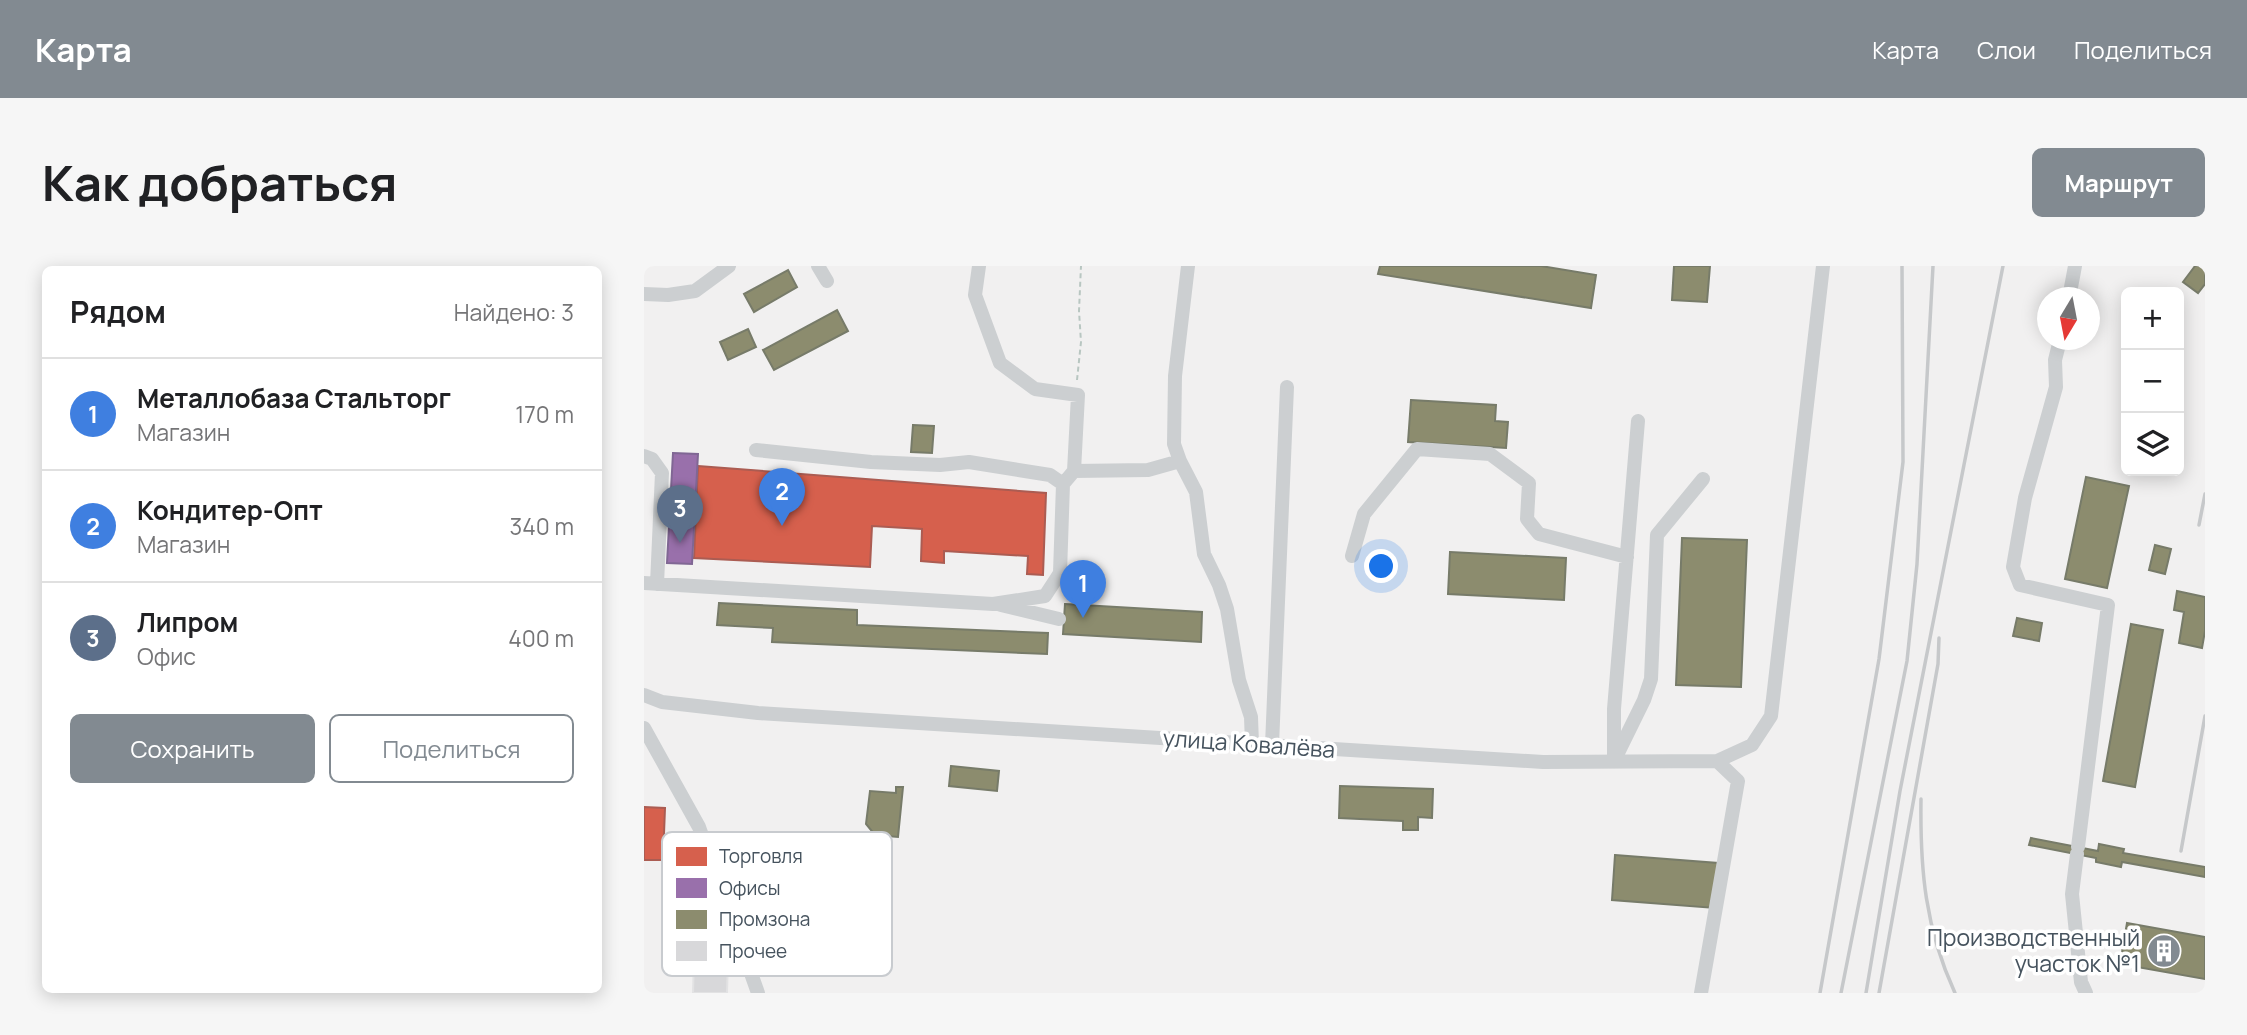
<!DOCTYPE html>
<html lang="ru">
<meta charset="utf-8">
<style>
:root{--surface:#fff;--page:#f6f6f6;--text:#202124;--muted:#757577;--line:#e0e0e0;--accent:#828a91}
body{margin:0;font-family:Manrope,sans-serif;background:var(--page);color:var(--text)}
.controls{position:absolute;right:21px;top:21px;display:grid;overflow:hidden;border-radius:10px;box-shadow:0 4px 18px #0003}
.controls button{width:63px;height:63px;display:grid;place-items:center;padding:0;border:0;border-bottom:2px solid var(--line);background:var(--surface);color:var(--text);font:35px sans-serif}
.compass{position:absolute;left:1393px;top:21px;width:63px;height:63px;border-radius:50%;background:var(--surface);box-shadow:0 4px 18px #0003;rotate:190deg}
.you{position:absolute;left:738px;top:301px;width:24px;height:24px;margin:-18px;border:5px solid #fff;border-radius:50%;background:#1a73e8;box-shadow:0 0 0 10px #1a73e833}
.badge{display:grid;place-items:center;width:46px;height:46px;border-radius:50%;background:var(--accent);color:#fff;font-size:23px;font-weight:700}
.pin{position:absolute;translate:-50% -58px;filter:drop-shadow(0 2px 4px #0008)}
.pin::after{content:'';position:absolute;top:37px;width:24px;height:21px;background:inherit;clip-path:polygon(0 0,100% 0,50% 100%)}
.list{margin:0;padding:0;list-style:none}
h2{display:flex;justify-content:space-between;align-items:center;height:91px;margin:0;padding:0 28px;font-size:30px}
h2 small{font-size:23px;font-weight:400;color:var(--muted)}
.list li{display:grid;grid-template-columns:46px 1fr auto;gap:21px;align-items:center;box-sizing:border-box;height:112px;padding:0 28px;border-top:2px solid var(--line)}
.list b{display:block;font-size:26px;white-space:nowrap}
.list p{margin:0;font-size:23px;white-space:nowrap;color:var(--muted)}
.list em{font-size:23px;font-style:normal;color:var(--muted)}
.actions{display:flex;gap:14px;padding:21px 28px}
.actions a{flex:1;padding:16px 0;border:2px solid var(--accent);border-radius:10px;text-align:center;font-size:24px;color:var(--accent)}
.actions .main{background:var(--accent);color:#fff}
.icon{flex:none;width:38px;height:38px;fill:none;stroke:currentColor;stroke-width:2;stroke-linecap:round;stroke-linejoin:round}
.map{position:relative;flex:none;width:1561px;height:727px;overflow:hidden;border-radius:10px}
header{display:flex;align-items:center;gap:42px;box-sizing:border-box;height:98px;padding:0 35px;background:var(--accent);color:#fff}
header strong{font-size:33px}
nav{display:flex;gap:38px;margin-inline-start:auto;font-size:24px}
.intro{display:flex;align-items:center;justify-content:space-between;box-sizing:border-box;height:168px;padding:0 42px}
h1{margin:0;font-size:49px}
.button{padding:18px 32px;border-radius:10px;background:var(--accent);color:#fff;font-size:24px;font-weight:700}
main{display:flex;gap:42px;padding:0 42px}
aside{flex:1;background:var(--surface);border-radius:10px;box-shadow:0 4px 18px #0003}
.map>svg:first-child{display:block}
.shops{fill:#d6604d;stroke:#ab5c52;stroke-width:2}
.offices{fill:#9970ab;stroke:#806794;stroke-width:2}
.industry{fill:#8c8c6e;stroke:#777b69;stroke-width:2}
.building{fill:#d8d8da;stroke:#e2e2e3;stroke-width:2}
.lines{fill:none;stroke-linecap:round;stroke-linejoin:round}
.path{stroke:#b8c6c1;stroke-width:2;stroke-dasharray:5 3.5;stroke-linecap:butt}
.minor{stroke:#cccfd1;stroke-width:14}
.rail{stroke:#c6c8ca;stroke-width:3.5}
.labels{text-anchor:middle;stroke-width:7;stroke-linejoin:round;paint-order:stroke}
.street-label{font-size:23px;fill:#46535e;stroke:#fff}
.poi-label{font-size:23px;fill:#46535e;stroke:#fff;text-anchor:end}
.key{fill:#fff;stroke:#c8cbcf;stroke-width:2}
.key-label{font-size:19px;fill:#46535e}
</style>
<header>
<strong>Карта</strong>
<nav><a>Карта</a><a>Слои</a><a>Поделиться</a></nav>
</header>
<div class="intro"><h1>Как добраться</h1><a class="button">Маршрут</a></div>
<main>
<aside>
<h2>Рядом<small>Найдено: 3</small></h2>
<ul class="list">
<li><span class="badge" style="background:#3f7fe0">1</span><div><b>Металлобаза Стальторг</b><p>Магазин</p></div><em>170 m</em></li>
<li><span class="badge" style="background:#3f7fe0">2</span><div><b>Кондитер-Опт</b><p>Магазин</p></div><em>340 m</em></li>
<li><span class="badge" style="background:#5c6f8a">3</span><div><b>Липром</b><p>Офис</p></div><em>400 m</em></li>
</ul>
<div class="actions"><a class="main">Сохранить</a><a>Поделиться</a></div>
</aside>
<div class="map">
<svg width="1561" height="727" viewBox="0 0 1561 727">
<rect width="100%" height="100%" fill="#f1f0f0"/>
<path class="shops" d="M 54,200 L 402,227 L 399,309 L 383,308 L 384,290 L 300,285 L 300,297 L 277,295 L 278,263 L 228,260 L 226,301 L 50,292 Z
M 0,541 L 21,542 L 19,594 L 0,594 Z"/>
<path class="offices" d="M 29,187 L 54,188 L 48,298 L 23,297 Z"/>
<path class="industry" d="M 736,0 L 897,0 L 952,9 L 947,42 L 734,8 Z
M 1030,0 L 1066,0 L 1063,36 L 1028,34 Z
M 1551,0 L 1561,0 L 1561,18 L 1554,27 L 1539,16 Z
M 144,4 L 153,21 L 110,46 L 100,28 Z
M 193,44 L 204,65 L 130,104 L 119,84 Z
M 104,63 L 112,81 L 84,94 L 76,76 Z
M 767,134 L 852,139 L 851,155 L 864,156 L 862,182 L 764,176 Z
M 269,159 L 290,160 L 288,187 L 267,186 Z
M 1442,211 L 1485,220 L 1463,322 L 1421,313 Z
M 1038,272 L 1103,274 L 1097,421 L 1032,419 Z
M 1511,279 L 1527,283 L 1521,308 L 1505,304 Z
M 806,286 L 922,292 L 920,334 L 804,328 Z
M 1533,325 L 1561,331 L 1561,365 L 1558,382 L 1535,377 L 1540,346 L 1530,344 Z
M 75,337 L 213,344 L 213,359 L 404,367 L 403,388 L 128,376 L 129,362 L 73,359 Z
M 421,338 L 558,346 L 557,376 L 419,368 Z
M 1373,352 L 1398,357 L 1395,375 L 1369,370 Z
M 1487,358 L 1519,364 L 1491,521 L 1459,515 Z
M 307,500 L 355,505 L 353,525 L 305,520 Z
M 696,520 L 789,523 L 788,552 L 774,551 L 774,564 L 759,564 L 759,555 L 695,552 Z
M 252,521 L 259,521 L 254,571 L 231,569 L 222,558 L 226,525 L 252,527 Z
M 1387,572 L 1454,585 L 1455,578 L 1480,583 L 1479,587 L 1561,601 L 1561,611 L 1478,596 L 1477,601 L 1452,596 L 1452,592 L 1385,579 Z
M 971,589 L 1074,597 L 1071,642 L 968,634 Z
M 1483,657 L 1561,671 L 1561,713 L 1476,698 Z"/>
<path class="building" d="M 50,692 L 84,693 L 83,727 L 49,727 Z"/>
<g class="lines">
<path class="path" d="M 433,114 L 437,76 L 435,45 L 437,0"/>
<path class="minor" d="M 174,0 L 183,15
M 335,0 L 331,29 L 356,97 L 391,123 L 434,129 L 430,205
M 544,0 L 531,110 L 530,178 L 536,195 L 552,226 L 560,288 L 575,319 L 583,343 L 595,414 L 607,451 L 608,478
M 0,28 L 24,29 L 51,25 L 85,0
M 1425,32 L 1431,0
M 1416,74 L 1411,94 L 1412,121 L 1381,232 L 1369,301 L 1376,319 L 1464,339 L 1434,581
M 112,184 L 227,196 L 296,199 L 325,196 L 406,209 L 419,218
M 0,190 L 8,193 L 18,207 L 13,318
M 708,290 L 720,248 L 773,183 L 846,188 L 885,217 L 883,253 L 895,268 L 983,291
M 0,317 L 349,338 L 401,330 L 416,307 L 419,218 L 430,205 L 504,204 L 536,195
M 357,339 L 415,353
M 0,429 L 18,436 L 114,447 L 899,496 L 1073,495 L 1108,479 L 1127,450 L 1179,0
M 0,462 L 55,561 L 114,727
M 628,479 L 643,121
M 972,491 L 1000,434 L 1007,413 L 1013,269 L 1059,213
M 970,495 L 970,443 L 994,155
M 1433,588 L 1428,628 L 1437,716 L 1442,727
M 1057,727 L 1094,515 L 1073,495"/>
<path class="rail" d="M 1555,259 L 1561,228
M 1277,533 C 1276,603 1281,662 1311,727
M 1537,585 L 1561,450
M 1176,727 L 1235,393 L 1259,196 L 1258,0
M 1197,727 L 1263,395 L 1273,298 L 1289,0
M 1222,727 L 1256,525 L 1359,0
M 1235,727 L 1294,398 L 1295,372"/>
</g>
<defs>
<g id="building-disc" transform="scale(1.75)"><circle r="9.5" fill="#828a91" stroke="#fff"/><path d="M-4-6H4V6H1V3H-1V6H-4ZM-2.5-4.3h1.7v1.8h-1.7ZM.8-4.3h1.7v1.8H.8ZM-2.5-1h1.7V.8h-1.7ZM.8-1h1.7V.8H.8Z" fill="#fff"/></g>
</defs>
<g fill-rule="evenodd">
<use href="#building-disc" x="1520" y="685"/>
</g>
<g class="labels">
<g class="street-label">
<text transform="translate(605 478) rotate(4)" y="8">улица Ковалёва</text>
</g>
<g class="poi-label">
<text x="1496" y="680">Производственный<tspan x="1496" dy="26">участок №1</tspan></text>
</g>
</g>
<rect x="18" y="566" width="230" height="144" rx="10" class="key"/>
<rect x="32" y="581" width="31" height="19" fill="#d6604d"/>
<rect x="32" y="612" width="31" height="20" fill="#9970ab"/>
<rect x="32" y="644" width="31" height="19" fill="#8c8c6e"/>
<rect x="32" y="675" width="31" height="20" fill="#d8d8da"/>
<g class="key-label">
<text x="75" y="597">Торговля</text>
<text x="75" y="629">Офисы</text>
<text x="75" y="660">Промзона</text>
<text x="75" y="692">Прочее</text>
</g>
</svg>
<div class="controls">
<button>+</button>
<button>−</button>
<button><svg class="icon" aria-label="layers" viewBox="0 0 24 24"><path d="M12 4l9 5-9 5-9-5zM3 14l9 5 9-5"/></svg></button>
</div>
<svg class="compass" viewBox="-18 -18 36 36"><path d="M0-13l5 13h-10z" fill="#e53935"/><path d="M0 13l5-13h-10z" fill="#757577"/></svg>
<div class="you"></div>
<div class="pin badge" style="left:439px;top:352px;background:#3f7fe0">1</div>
<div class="pin badge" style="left:138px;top:260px;background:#3f7fe0">2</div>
<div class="pin badge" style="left:36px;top:277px;background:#5c6f8a">3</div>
</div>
</main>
